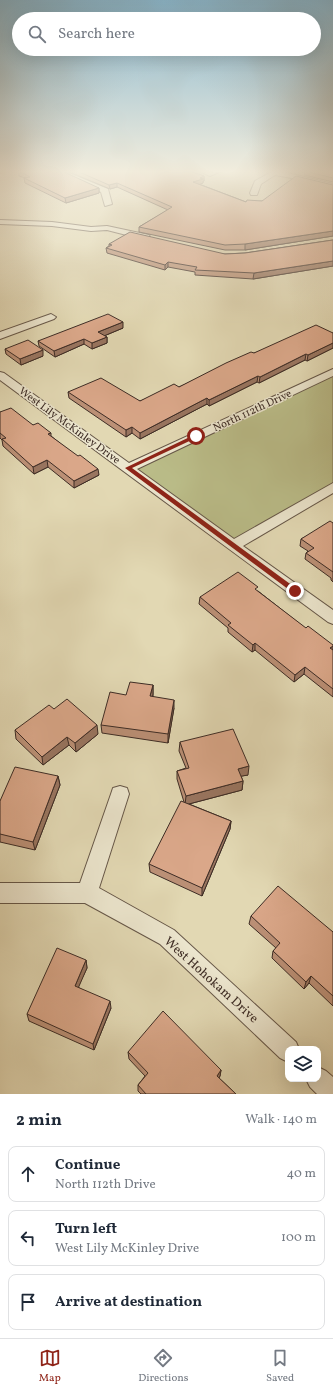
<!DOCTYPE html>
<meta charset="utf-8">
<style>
:root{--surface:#fff;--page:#f2f2f3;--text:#1f2937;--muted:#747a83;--line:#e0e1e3;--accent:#8f2418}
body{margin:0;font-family:Vollkorn,serif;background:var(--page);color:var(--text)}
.controls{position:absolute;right:12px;bottom:12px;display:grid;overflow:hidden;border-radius:8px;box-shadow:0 4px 16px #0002}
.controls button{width:36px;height:36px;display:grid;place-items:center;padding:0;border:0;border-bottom:1px solid var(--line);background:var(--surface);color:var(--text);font:20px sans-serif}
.stop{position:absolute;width:12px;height:12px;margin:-9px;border:3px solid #8f2418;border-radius:50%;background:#fff}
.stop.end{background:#8f2418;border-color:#fff;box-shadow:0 1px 4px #0008}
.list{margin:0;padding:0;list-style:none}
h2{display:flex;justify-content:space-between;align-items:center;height:52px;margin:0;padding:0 16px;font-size:17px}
h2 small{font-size:13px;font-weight:400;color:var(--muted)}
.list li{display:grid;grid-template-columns:26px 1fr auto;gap:12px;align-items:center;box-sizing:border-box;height:56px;margin:0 8px 8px;padding:0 8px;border:1px solid var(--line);border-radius:8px}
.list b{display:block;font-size:15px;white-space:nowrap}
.list p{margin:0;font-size:13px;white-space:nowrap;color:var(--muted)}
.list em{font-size:13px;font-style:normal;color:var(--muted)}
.icon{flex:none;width:22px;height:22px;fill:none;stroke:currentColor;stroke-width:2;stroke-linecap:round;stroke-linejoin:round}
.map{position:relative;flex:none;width:333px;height:1094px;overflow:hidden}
.search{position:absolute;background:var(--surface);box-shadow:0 4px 16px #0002;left:12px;right:12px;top:12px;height:44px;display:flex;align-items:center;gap:10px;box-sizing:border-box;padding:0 14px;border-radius:22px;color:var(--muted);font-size:15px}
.sheet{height:244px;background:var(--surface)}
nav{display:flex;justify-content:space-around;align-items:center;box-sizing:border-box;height:56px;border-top:1px solid var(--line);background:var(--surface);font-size:11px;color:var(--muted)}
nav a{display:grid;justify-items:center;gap:2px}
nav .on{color:var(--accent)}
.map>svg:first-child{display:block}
.green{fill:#babc88;stroke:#7c7456}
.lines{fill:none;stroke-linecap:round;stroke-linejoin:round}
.minor-casing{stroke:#665748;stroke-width:2}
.minor{fill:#ece6ce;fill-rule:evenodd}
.wall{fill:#bb9076;stroke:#3d2c25}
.shaded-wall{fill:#997560;stroke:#3d2c25}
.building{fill:#daa789;stroke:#3d2c25}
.route{fill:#8f2418}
.labels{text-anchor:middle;stroke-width:3;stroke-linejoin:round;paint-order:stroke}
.street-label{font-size:11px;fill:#3d2c25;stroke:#ece6ce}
.near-street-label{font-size:13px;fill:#3d2c25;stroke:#ece6ce}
</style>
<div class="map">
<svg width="333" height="1094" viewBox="0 0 333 1094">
<rect width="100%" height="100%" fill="#e2d8b3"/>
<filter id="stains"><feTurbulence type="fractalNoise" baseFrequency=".005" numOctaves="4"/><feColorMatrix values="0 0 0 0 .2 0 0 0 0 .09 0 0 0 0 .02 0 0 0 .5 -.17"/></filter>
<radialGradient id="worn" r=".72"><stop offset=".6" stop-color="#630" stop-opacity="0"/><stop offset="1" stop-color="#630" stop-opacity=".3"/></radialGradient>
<path class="green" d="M 333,372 L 333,487 L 232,546 L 128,468 Z"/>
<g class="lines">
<g class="minor-casing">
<path id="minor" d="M 0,171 L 10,171 L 0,173 Z
M 56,171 L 64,171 L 108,189 L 112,204 L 105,206 L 101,192 Z
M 199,171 L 221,171 L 210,176 Z
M 273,171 L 280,171 L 333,184 L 333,188 L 303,180 L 275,175 L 261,184 L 257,195 L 251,195 L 250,193 L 255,181 Z
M 0,220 L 52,222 L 91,227 L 107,226 L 149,235 L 150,237 L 146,240 L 107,230 L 91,231 L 52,226 L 0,224 Z
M 51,314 L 56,317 L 54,319 L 0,339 L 0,332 Z
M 333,369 L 333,376 L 137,469 L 234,539 L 333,483 L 333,493 L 243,546 L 333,610 L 333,624 L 328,622 L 0,380 L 0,372 L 4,373 L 129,463 Z
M 120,786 L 127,788 L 129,794 L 99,888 L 174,930 L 296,1042 L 299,1049 L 288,1049 L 288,1062 L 280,1058 L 160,944 L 85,903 L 0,903 L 0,883 L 80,883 L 111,794 L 113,788 Z
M 318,1067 L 326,1071 L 333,1077 L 333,1094 L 317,1094 L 310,1087 L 306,1079 L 318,1079 Z"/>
</g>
<use href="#minor" class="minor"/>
</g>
<path class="wall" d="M 19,171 L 99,188 L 99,193 L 66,203 L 25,183 L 24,178 L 25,178 L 19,176 Z
M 67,171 L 190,171 L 204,176 L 204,181 L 203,181 L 203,183 L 199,184 L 246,202 L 262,201 L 333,185 L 333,236 L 245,250 L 225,250 L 139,232 L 139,227 L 168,210 L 117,187 L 110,189 Z
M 300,171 L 333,171 L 333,182 L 304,175 L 305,172 Z
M 333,240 L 333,266 L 253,279 L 195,275 L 195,272 L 168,267 L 165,270 L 107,253 L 106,248 L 109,246 L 109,244 L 225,254 L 245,253 Z
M 123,328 L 104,336 L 107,337 L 107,343 L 92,349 L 84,344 L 55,357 L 39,346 L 38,341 Z
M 333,333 L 333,348 L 307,361 L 305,360 L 259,383 L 257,382 L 209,406 L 207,404 L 140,439 L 132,433 L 126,437 L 69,398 L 68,392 L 140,401 L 179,387 L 254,353 Z
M 5,349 L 43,356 L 21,365 L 6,354 Z
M 0,412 L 33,425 L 51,433 L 51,436 L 99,475 L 74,488 L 48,467 L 34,474 L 3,446 L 2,440 L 0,438 Z
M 333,523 L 333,582 L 331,580 L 331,578 L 305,559 L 306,553 L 308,551 L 300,546 L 301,539 Z
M 258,591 L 333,650 L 333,697 L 304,674 L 294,682 L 255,650 L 252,652 L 228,632 L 228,628 L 199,604 L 200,597 Z
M 153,685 L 153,697 L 174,708 L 168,743 L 102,733 L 101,725 L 126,695 Z
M 54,709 L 98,734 L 76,752 L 69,745 L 43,765 L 16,739 L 15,730 Z
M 180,742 L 248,775 L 241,776 L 243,781 L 242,790 L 189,804 L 231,821 L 230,829 L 202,896 L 150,872 L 149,864 L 184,802 L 177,779 L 177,771 L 186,768 L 179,751 Z
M 58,776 L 60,785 L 35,850 L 0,842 L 0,801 Z
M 251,916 L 333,932 L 333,1006 L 309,983 L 304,989 L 272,958 L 273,951 L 276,948 L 249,924 Z
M 86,960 L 87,968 L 78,987 L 111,1008 L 94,1050 L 29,1021 L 27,1014 Z
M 128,1052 L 221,1070 L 220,1076 L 219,1078 L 236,1094 L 141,1094 L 138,1091 L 138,1085 L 145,1076 L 129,1059 Z"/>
<path class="shaded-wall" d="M 204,176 L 204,181 L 203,181 L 203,183 L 193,187 L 193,182 L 200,178 Z
M 117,183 L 117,187 L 110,189 L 109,185 Z
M 99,188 L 99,193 L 66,203 L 65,198 Z
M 333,231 L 333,236 L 245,250 L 245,244 Z
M 333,261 L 333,266 L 253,279 L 254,273 Z
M 168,262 L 168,267 L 165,270 L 165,265 Z
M 123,322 L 123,328 L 99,338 L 98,332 Z
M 107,337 L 107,343 L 92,349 L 92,343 Z
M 84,339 L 84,344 L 55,357 L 54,351 Z
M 333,343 L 333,348 L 307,361 L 308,355 Z
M 43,350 L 43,356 L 21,365 L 20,359 Z
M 306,354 L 305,360 L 259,383 L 260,377 Z
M 258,376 L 257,382 L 209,406 L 209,400 Z
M 207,398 L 207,404 L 140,439 L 140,433 Z
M 132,427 L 132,433 L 126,437 L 126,430 Z
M 47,460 L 48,467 L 34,474 L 33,467 Z
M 98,469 L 99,475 L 74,488 L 74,481 Z
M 255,643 L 255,650 L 252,652 L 253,645 Z
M 333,646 L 333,648 L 332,652 L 330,648 Z
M 305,667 L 304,674 L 294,682 L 295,675 Z
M 153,685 L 153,694 L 151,705 L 150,696 Z
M 174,700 L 174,708 L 168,743 L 168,734 Z
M 97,725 L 98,734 L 76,752 L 75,743 Z
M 67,737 L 69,745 L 43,765 L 42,757 Z
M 249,766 L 248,775 L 237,777 L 238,769 Z
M 58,776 L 60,785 L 35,850 L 33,842 Z
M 243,781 L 242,790 L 185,805 L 186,796 Z
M 231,821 L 230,829 L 202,896 L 202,888 Z
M 86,960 L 87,968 L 76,993 L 75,986 Z
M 311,976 L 309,983 L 304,989 L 306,982 Z
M 110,1001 L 111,1008 L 94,1050 L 93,1044 Z
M 221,1070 L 220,1076 L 216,1082 L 217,1076 Z"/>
<path class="building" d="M 19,171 L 62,171 L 99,188 L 65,198 L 24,178 L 30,177 Z
M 77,171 L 190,171 L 204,176 L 200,178 L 203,179 L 193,182 L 246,202 L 247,200 L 262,201 L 296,176 L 333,185 L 333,231 L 245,244 L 225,245 L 139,227 L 172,207 L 117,183 L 109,185 Z
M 305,171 L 333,171 L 333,178 Z
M 130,232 L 225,254 L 245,253 L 333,240 L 333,261 L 254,273 L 195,270 L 197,267 L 168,262 L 165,265 L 106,248 L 112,245 L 109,244 Z
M 108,314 L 123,322 L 98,332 L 107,337 L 92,343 L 84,339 L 54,351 L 38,341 Z
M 316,325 L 333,333 L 333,343 L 308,355 L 306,354 L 260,377 L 258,376 L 209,400 L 207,398 L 140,433 L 132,427 L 126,430 L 68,392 L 101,378 L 140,401 L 174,384 L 179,387 L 226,363 L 251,352 L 254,353 Z
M 28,340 L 43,350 L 20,359 L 5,349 Z
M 11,408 L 33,425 L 38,423 L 51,433 L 48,434 L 78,456 L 80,455 L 98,469 L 74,481 L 47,460 L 33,467 L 2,439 L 6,438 L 0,433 L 0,412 Z
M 330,521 L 333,523 L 333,572 L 306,553 L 314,548 L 301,539 Z
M 238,572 L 258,587 L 255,589 L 306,628 L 308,626 L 333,645 L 333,646 L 330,648 L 333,650 L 333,689 L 305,667 L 295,675 L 255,643 L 253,645 L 228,625 L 231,623 L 200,597 Z
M 130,682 L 153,685 L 150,696 L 174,700 L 168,734 L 101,725 L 110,692 L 126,695 Z
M 67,699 L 97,725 L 75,743 L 67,737 L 42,757 L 15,730 L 49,705 L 54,709 Z
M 233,729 L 249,766 L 238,769 L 243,781 L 186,796 L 177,771 L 189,768 L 180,742 Z
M 15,767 L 58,776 L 33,842 L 0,834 L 0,801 Z
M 181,801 L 231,821 L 202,888 L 149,864 Z
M 278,886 L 333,932 L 333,996 L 311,976 L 306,982 L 273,951 L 280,943 L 251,916 Z
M 57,948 L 86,960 L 75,986 L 110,1001 L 93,1044 L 27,1014 Z
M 163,1011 L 221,1070 L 217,1076 L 236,1094 L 146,1094 L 138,1085 L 148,1073 L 128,1052 Z"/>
<linearGradient id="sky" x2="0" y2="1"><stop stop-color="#87b6ce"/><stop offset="0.53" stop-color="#f2eddd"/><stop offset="1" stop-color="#f2eddd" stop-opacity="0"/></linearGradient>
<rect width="333" height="324" fill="url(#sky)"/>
<path class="route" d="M 196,434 L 198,437 L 132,468 L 297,589 L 297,592 L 292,592 L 125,468 Z"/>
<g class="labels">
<g class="street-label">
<text transform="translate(252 410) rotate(-25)" y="4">North 112th Drive</text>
<text transform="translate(70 425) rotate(36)" y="4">West Lily McKinley Drive</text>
</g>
<g class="near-street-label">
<text transform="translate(212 979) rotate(42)" y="5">West Hohokam Drive</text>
</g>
</g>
<rect width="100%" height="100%" filter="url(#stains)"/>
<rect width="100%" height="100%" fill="url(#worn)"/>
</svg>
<div class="controls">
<button><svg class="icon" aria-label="layers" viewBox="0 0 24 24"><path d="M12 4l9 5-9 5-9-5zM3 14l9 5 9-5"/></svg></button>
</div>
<div class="stop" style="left:196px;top:436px"></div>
<div class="stop end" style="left:295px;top:591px"></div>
<div class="search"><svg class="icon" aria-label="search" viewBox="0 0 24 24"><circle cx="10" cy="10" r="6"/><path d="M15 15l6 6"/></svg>Search here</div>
</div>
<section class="sheet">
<h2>2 min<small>Walk · 140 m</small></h2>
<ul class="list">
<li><svg class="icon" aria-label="ahead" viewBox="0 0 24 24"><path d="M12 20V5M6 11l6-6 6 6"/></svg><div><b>Continue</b><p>North 112th Drive</p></div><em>40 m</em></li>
<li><svg class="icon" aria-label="left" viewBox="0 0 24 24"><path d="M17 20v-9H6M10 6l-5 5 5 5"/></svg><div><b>Turn left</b><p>West Lily McKinley Drive</p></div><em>100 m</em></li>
<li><svg class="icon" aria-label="arrive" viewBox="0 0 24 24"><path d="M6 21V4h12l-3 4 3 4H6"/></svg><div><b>Arrive at destination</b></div></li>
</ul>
</section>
<nav>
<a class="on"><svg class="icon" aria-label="map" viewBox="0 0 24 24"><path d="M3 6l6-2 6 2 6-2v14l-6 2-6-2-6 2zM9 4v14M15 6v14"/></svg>Map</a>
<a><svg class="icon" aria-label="directions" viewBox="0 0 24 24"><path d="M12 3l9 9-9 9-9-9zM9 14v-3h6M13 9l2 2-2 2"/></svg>Directions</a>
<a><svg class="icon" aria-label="saved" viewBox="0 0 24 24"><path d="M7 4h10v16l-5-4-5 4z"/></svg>Saved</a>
</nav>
